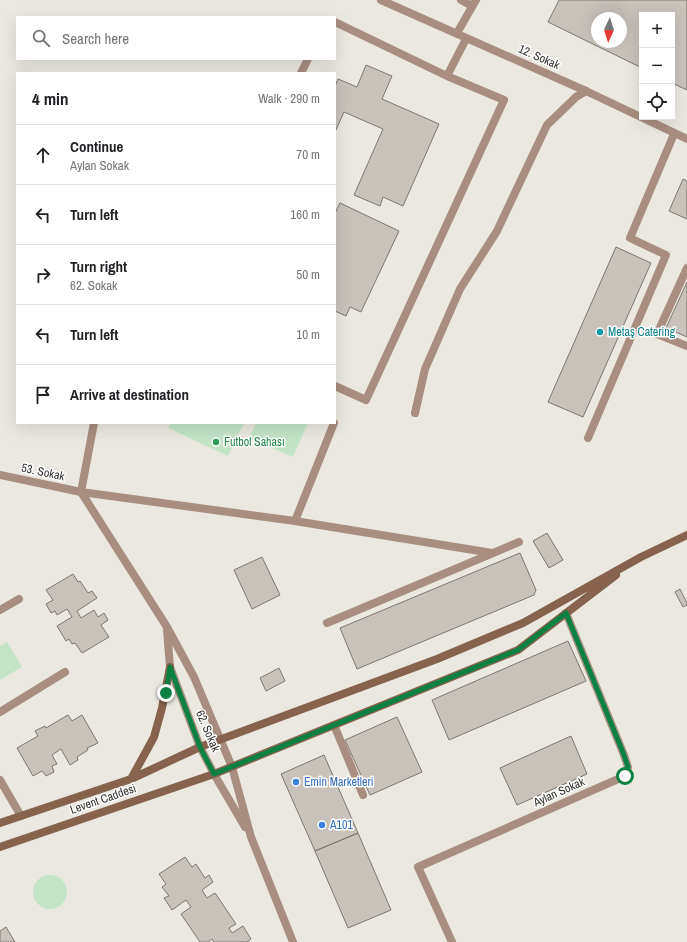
<!DOCTYPE html>
<meta charset="utf-8">
<style>
:root{--surface:#fff;--page:#f6f6f6;--text:#202124;--muted:#757577;--line:#e0e0e0}
body{margin:0;font-family:"Archivo Narrow",sans-serif;background:var(--page);color:var(--text)}
.controls{position:absolute;right:12px;top:12px;display:grid;overflow:hidden;border-radius:0px;box-shadow:0 4px 16px #0002}
.controls button{width:36px;height:36px;display:grid;place-items:center;padding:0;border:0;border-bottom:1px solid var(--line);background:var(--surface);color:var(--text);font:20px sans-serif}
.compass{position:absolute;left:591px;top:12px;width:36px;height:36px;border-radius:50%;background:var(--surface);box-shadow:0 4px 16px #0002;rotate:184deg}
.stop{position:absolute;width:12px;height:12px;margin:-9px;border:3px solid #0b8043;border-radius:50%;background:#fff}
.stop.end{background:#0b8043;border-color:#fff;box-shadow:0 1px 4px #0008}
.list{margin:0;padding:0;list-style:none}
h2{display:flex;justify-content:space-between;align-items:center;height:52px;margin:0;padding:0 16px;font-size:17px}
h2 small{font-size:13px;font-weight:400;color:var(--muted)}
.list li{display:grid;grid-template-columns:26px 1fr auto;gap:12px;align-items:center;box-sizing:border-box;height:60px;padding:0 16px;border-top:1px solid var(--line)}
.list b{display:block;font-size:15px;white-space:nowrap}
.list p{margin:0;font-size:13px;white-space:nowrap;color:var(--muted)}
.list em{font-size:13px;font-style:normal;color:var(--muted)}
.icon{flex:none;width:22px;height:22px;fill:none;stroke:currentColor;stroke-width:2;stroke-linecap:round;stroke-linejoin:round}
.map{position:relative;flex:none;width:687px;height:942px;overflow:hidden}
.search{position:absolute;background:var(--surface);box-shadow:0 4px 16px #0002;left:16px;top:16px;width:320px;height:44px;display:flex;align-items:center;gap:10px;box-sizing:border-box;padding:0 14px;border-radius:0px;color:var(--muted);font-size:15px}
.panel{position:absolute;background:var(--surface);box-shadow:0 4px 16px #0002;left:16px;top:72px;width:320px;height:352px;border-radius:0px}
.map>svg:first-child{display:block}
.green{fill:#c3e4c7}
.building{fill:#c8c2bb;stroke:#7c7771;fill-rule:evenodd}
.lines{fill:none;stroke-linecap:round;stroke-linejoin:round}
.lane{stroke:#a78e80;stroke-width:8}
.street{stroke:#a78e80;stroke-width:8}
.secondary{stroke:#87624e;stroke-width:8}
.route{stroke:#0b8043;stroke-width:5}
.culture-dot{fill:#0f9aa8;stroke:#fff;stroke-width:1.5}
.leisure-dot{fill:#2e9e5b;stroke:#fff;stroke-width:1.5}
.shop-dot{fill:#3f7fe0;stroke:#fff;stroke-width:1.5}
.labels{text-anchor:middle;stroke-width:3;stroke-linejoin:round;paint-order:stroke}
.street-label{font-size:12px;fill:#343330;stroke:#fff}
.culture-label{font-size:12px;fill:#0d838f;stroke:#fff;text-anchor:start}
.leisure-label{font-size:12px;fill:#27864d;stroke:#fff;text-anchor:start}
.shop-label{font-size:12px;fill:#366cbe;stroke:#fff;text-anchor:start}
</style>
<div class="map">
<svg width="687" height="942" viewBox="0 0 687 942">
<rect width="100%" height="100%" fill="#eae8e0"/>
<path class="green" d="M 171,423 L 244,423 L 228,456 L 168,428 Z
M 256,423 L 308,423 L 293,457 L 249,438 Z
M 7,642 L 22,667 L 0,680 L 0,646 Z
M33 892a17 17 0 1 1 34 0a17 17 0 1 1-34 0Z"/>
<path class="building" d="M 559,0 L 687,0 L 687,90 L 672,83 L 672,15 L 642,15 L 642,68 L 548,22 ZM 597,18 L 621,18 L 621,42 L 597,42 Z
M 366,65 L 392,76 L 382,99 L 439,124 L 403,206 L 383,197 L 380,206 L 354,195 L 383,129 L 344,112 L 335,132 L 335,86 L 338,79 L 357,87 Z
M 683,179 L 687,181 L 687,219 L 669,211 Z
M 340,203 L 399,231 L 361,312 L 350,307 L 346,316 L 335,311 L 335,213 Z
M 616,247 L 651,263 L 583,417 L 548,402 Z
M 687,282 L 687,337 L 666,328 Z
M 547,533 L 563,560 L 549,568 L 533,541 Z
M 520,553 L 536,590 L 534,595 L 357,669 L 340,628 Z
M 262,557 L 280,595 L 252,609 L 234,570 Z
M 73,574 L 78,582 L 80,581 L 88,593 L 92,591 L 97,598 L 77,611 L 81,618 L 94,610 L 98,617 L 104,613 L 108,620 L 101,625 L 109,637 L 82,653 L 75,643 L 72,644 L 69,639 L 66,641 L 57,626 L 72,617 L 67,609 L 57,615 L 55,611 L 51,613 L 46,604 L 53,600 L 46,590 Z
M 680,589 L 687,603 L 687,605 L 683,607 L 675,592 Z
M 568,641 L 586,681 L 449,740 L 432,700 Z
M 279,668 L 285,681 L 266,691 L 260,678 Z
M 68,715 L 72,721 L 82,715 L 98,743 L 87,748 L 88,750 L 77,757 L 78,760 L 70,765 L 61,749 L 52,755 L 57,764 L 52,766 L 54,772 L 46,776 L 42,771 L 33,776 L 17,748 L 38,736 L 35,731 L 45,726 L 46,728 Z
M 397,717 L 422,772 L 370,795 L 345,740 Z
M 571,736 L 587,774 L 517,805 L 500,768 Z
M 324,755 L 358,833 L 315,851 L 281,774 Z
M 358,833 L 391,910 L 348,928 L 315,851 Z
M 185,857 L 192,867 L 196,864 L 205,878 L 209,875 L 213,882 L 202,890 L 207,898 L 215,893 L 236,924 L 229,928 L 232,933 L 243,926 L 251,939 L 247,942 L 214,942 L 212,939 L 208,942 L 200,942 L 181,914 L 191,907 L 186,900 L 172,910 L 164,898 L 169,896 L 162,887 L 166,884 L 159,874 Z
M 6,927 L 15,942 L 0,942 L 0,931 Z"/>
<g class="lines">
<path class="lane" d="M 461,0 L 472,6
M 335,22 L 447,76 L 504,100 L 366,400 L 335,386
M 301,73 L 308,59
M 447,76 L 466,39
M 687,268 L 657,334 L 687,346
M 415,413 L 425,369 L 460,289 L 497,231 L 547,125 L 576,97 L 586,91
M 588,438 L 666,255 L 630,238 L 674,134
M 81,492 L 94,423
M 295,521 L 334,423
M 0,610 L 19,599
M 0,712 L 65,672
M 334,725 L 363,795"/>
<path class="street" d="M 381,0 L 586,91 L 687,139
M 457,33 L 476,0
M 0,475 L 81,492 L 295,521 L 492,553
M 81,492 L 167,627 L 194,677 L 232,767 L 251,837 L 293,942
M 327,623 L 519,542
M 167,630 L 170,667 L 200,747 L 214,774 L 245,827
M 0,780 L 21,816
M 452,942 L 418,867 L 625,776 L 628,767 L 624,755 L 566,613"/>
<path class="secondary" d="M 131,779 L 154,737 L 162,708 L 170,667
M 0,823 L 131,779 L 200,747 L 437,659 L 523,623 L 641,557 L 687,535
M 0,847 L 214,774 L 518,650 L 616,575"/>
</g>
<g class="lines">
<path class="route" d="M 166,693 L 170,667 L 200,747 L 214,774 L 518,650 L 566,613 L 624,755 L 628,767 L 625,776"/>
</g>
<circle class="culture-dot" cx="600" cy="332" r="4"/>
<circle class="leisure-dot" cx="216" cy="442" r="4"/>
<g class="shop-dot">
<circle cx="296" cy="782" r="4"/>
<circle cx="322" cy="825" r="4"/>
</g>
<g class="labels">
<g class="street-label">
<text transform="translate(539 57) rotate(24)" y="4">12. Sokak</text>
<text transform="translate(43 472) rotate(12)" y="4">53. Sokak</text>
<text transform="translate(208 731) rotate(67)" y="4">62. Sokak</text>
<text transform="translate(559 792) rotate(-24)" y="4">Aylan Sokak</text>
<text transform="translate(103 799) rotate(-19)" y="4">Levent Caddesi</text>
</g>
<g class="culture-label">
<text x="608" y="336">Metaş Catering</text>
</g>
<g class="leisure-label">
<text x="224" y="446">Futbol Sahası</text>
</g>
<g class="shop-label">
<text x="304" y="786">Emin Marketleri</text>
<text x="330" y="829">A101</text>
</g>
</g>
</svg>
<div class="controls">
<button>+</button>
<button>−</button>
<button><svg class="icon" aria-label="locate" viewBox="0 0 24 24"><circle cx="12" cy="12" r="6"/><path d="M12 2v4M12 18v4M2 12h4M18 12h4"/></svg></button>
</div>
<svg class="compass" viewBox="-18 -18 36 36"><path d="M0-13l5 13h-10z" fill="#e53935"/><path d="M0 13l5-13h-10z" fill="#757577"/></svg>
<div class="stop" style="left:625px;top:776px"></div>
<div class="stop end" style="left:166px;top:693px"></div>
<div class="search"><svg class="icon" aria-label="search" viewBox="0 0 24 24"><circle cx="10" cy="10" r="6"/><path d="M15 15l6 6"/></svg>Search here</div>
<section class="panel">
<h2>4 min<small>Walk · 290 m</small></h2>
<ul class="list">
<li><svg class="icon" aria-label="ahead" viewBox="0 0 24 24"><path d="M12 20V5M6 11l6-6 6 6"/></svg><div><b>Continue</b><p>Aylan Sokak</p></div><em>70 m</em></li>
<li><svg class="icon" aria-label="left" viewBox="0 0 24 24"><path d="M17 20v-9H6M10 6l-5 5 5 5"/></svg><div><b>Turn left</b></div><em>160 m</em></li>
<li><svg class="icon" aria-label="right" viewBox="0 0 24 24"><path d="M7 20v-9h11M14 6l5 5-5 5"/></svg><div><b>Turn right</b><p>62. Sokak</p></div><em>50 m</em></li>
<li><svg class="icon" aria-label="left" viewBox="0 0 24 24"><path d="M17 20v-9H6M10 6l-5 5 5 5"/></svg><div><b>Turn left</b></div><em>10 m</em></li>
<li><svg class="icon" aria-label="arrive" viewBox="0 0 24 24"><path d="M6 21V4h12l-3 4 3 4H6"/></svg><div><b>Arrive at destination</b></div></li>
</ul>
</section>
</div>
